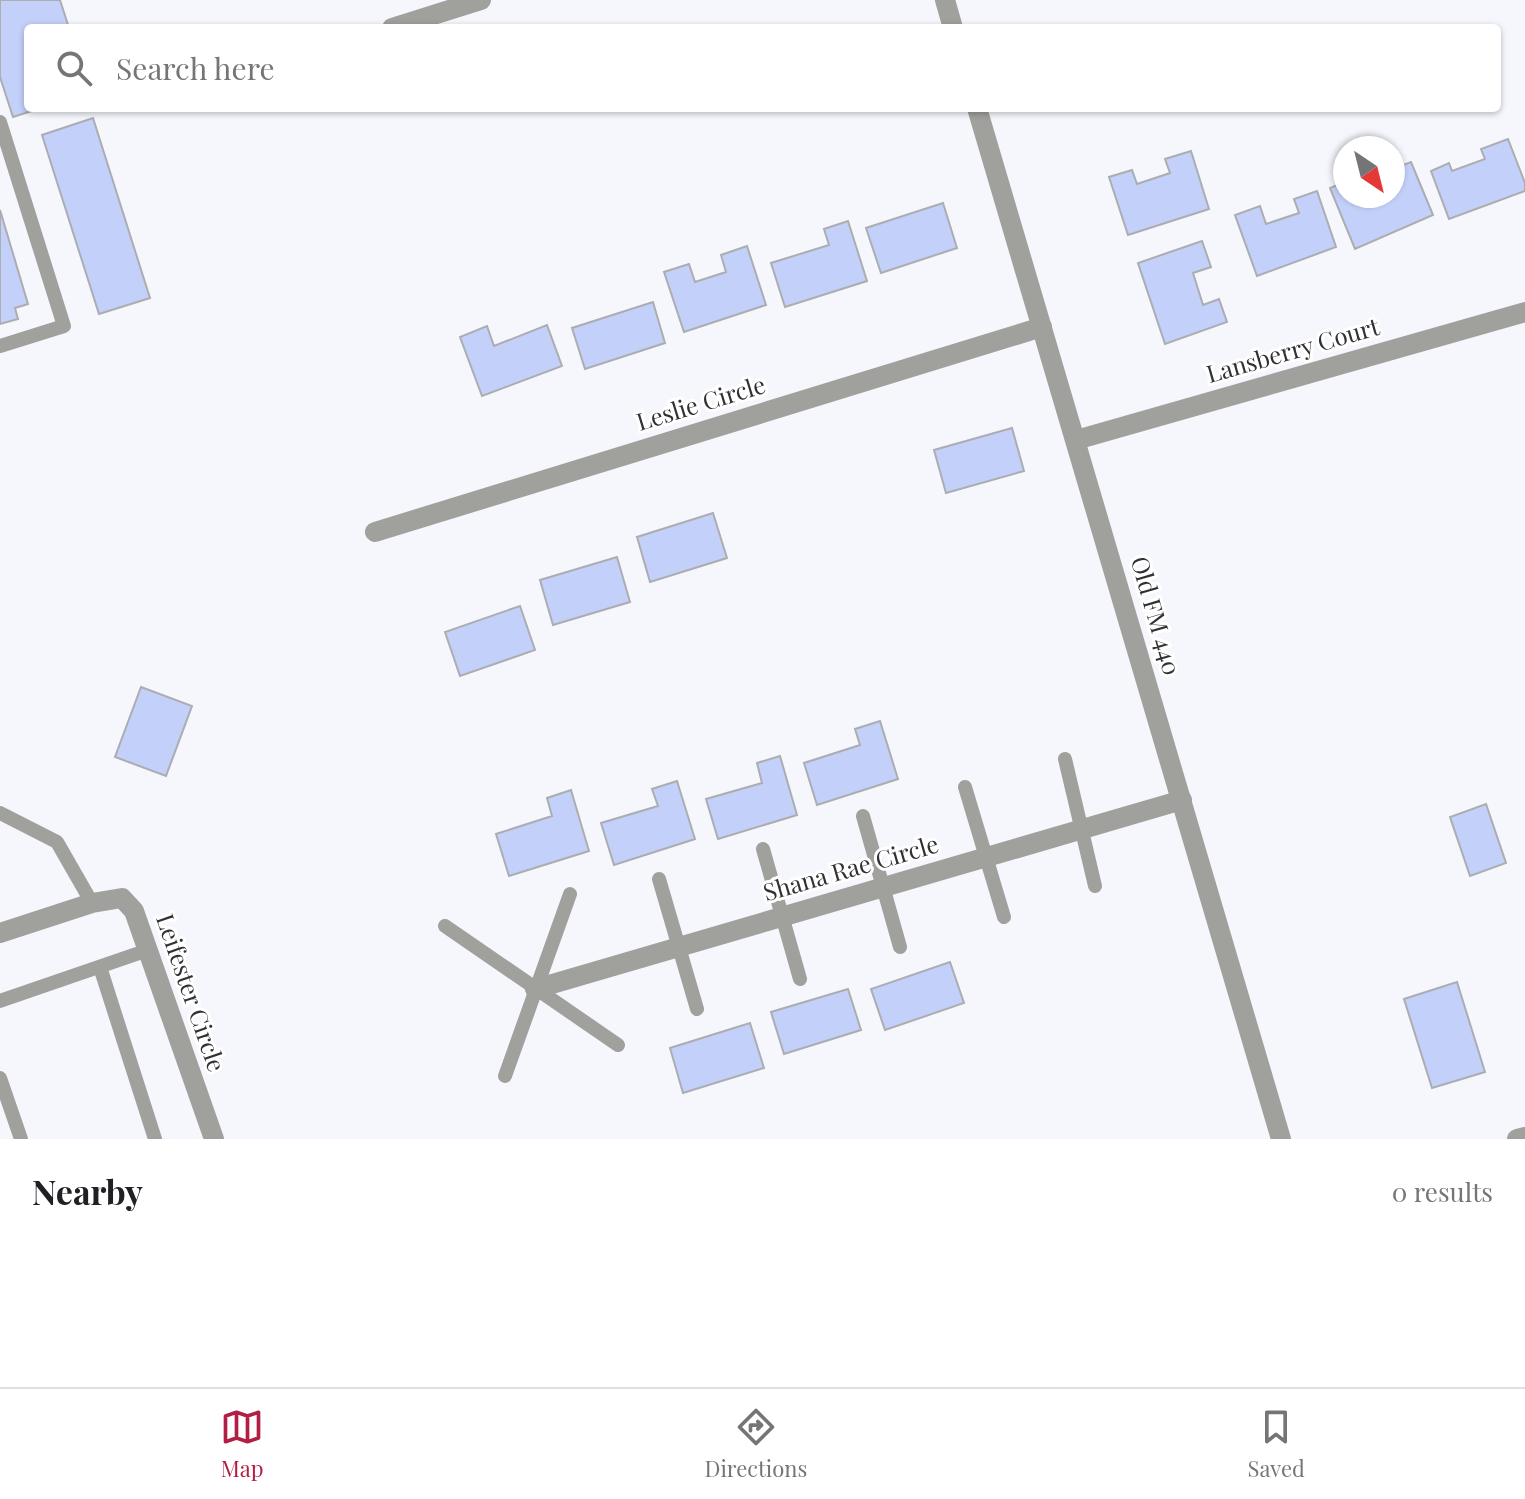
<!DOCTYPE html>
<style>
:root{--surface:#fff;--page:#f2f2f2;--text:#202124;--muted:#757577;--line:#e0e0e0;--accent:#b11f45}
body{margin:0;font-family:"Playfair Display",serif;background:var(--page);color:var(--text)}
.compass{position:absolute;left:1333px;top:136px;width:72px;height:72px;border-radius:50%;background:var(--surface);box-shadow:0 2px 6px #0004;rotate:145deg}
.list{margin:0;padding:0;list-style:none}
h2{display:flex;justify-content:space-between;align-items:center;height:104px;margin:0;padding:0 32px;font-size:34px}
h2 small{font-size:26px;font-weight:400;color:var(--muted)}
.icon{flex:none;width:44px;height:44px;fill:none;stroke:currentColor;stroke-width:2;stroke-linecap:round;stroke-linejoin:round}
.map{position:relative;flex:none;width:1525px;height:1139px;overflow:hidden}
.search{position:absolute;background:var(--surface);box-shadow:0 2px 6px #0004;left:24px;right:24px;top:24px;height:88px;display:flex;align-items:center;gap:20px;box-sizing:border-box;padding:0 28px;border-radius:8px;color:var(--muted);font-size:30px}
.sheet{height:248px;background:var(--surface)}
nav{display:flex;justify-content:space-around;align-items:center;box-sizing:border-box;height:112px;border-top:2px solid var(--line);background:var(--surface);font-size:22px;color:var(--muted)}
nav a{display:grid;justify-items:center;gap:4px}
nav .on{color:var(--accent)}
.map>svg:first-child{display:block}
.building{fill:#c3d0f9;stroke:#abadb1;stroke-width:2}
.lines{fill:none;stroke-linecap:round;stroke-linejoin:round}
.service{stroke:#a0a09d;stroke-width:14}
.minor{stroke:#a0a09d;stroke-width:20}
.tertiary{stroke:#a0a09d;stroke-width:20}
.labels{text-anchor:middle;stroke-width:6;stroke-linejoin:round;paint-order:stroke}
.street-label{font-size:24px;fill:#303133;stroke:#fff}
</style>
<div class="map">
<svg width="1525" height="1139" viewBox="0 0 1525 1139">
<rect width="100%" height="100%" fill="#f5f7fc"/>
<path class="building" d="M 0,0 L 60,0 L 69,28 L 28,28 L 28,108 L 41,108 L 13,117 L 0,77 Z
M 93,118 L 150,298 L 99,314 L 42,135 Z
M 1508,139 L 1525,183 L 1525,191 L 1449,219 L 1431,171 L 1449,163 L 1452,171 L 1485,159 L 1481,149 Z
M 1191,151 L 1209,209 L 1128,235 L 1109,177 L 1132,170 L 1137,184 L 1170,173 L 1165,159 Z
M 1411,162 L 1433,215 L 1355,249 L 1330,188 L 1345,182 L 1345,196 L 1393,196 L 1393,169 Z
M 1317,191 L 1336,247 L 1257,276 L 1235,215 L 1260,206 L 1266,224 L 1299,213 L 1294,199 Z
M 943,203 L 957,248 L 881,273 L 866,228 Z
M 0,210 L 28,304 L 15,308 L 18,319 L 0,324 Z
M 848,221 L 867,281 L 785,307 L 771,263 L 829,245 L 824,229 Z
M 1202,241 L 1211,267 L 1193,273 L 1203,305 L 1219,299 L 1227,322 L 1165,344 L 1138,263 Z
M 747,246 L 766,305 L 684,332 L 664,272 L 689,264 L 695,282 L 726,272 L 721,255 Z
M 653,302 L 665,343 L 585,369 L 572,328 Z
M 547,325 L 562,366 L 482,396 L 460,337 L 487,326 L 494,346 Z
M 1012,428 L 1024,471 L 946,493 L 934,450 Z
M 713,513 L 727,558 L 650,582 L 637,537 Z
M 617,557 L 630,602 L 553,625 L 540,580 Z
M 520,606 L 535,650 L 460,676 L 445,632 Z
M 141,687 L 192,706 L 166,776 L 115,757 Z
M 880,721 L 898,779 L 817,805 L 804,763 L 860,745 L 855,729 Z
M 780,756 L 797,815 L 718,839 L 706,799 L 762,783 L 757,763 Z
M 677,781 L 695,839 L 614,865 L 601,823 L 658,806 L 652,789 Z
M 571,790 L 589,851 L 509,876 L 496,834 L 552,816 L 547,798 Z
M 1486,804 L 1506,863 L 1470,876 L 1450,817 Z
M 950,962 L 964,1003 L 885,1030 L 871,989 Z
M 1457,982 L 1485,1072 L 1432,1088 L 1404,999 Z
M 848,989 L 861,1030 L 784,1054 L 771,1012 Z
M 750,1023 L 764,1068 L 683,1093 L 670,1048 Z"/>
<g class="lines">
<path class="service" d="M 0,122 L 64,326 L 0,346
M 1065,759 L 1095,886
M 965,787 L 1004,917
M 0,813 L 57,842 L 92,903
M 863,816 L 900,947
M 763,849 L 800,979
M 659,879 L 697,1009
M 445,926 L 618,1045
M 100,967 L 155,1139
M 0,1001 L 148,950
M 505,1076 L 570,894
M 0,1078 L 21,1139"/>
<path class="minor" d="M 392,28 L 481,0
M 1076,440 L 1525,312
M 375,532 L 1042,327
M 0,933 L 92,903 L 122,898 L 134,911 L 214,1139
M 535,989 L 1182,800
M 1517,1139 L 1525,1137"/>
<path class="tertiary" d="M 945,0 L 953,28
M 977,108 L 1281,1139"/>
</g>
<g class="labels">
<g class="street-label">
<text transform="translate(1293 351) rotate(-16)" y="8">Lansberry Court</text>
<text transform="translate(701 404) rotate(-17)" y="8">Leslie Circle</text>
<text transform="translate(1155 616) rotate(74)" y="8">Old FM 440</text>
<text transform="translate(851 869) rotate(-16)" y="8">Shana Rae Circle</text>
<text transform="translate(190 993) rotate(71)" y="8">Leifester Circle</text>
</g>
</g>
</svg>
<svg class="compass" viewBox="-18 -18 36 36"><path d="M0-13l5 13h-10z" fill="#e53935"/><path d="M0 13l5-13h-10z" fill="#757577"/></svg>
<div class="search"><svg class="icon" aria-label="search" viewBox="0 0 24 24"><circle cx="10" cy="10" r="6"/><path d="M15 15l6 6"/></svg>Search here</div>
</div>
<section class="sheet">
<h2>Nearby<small>0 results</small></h2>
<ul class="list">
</ul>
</section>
<nav>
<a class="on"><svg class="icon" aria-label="map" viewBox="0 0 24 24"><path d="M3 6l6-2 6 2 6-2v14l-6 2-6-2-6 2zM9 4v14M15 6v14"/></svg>Map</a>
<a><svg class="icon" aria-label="directions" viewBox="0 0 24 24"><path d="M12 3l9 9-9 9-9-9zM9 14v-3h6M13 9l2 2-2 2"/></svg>Directions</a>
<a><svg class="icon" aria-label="saved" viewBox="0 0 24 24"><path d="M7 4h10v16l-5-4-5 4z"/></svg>Saved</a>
</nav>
